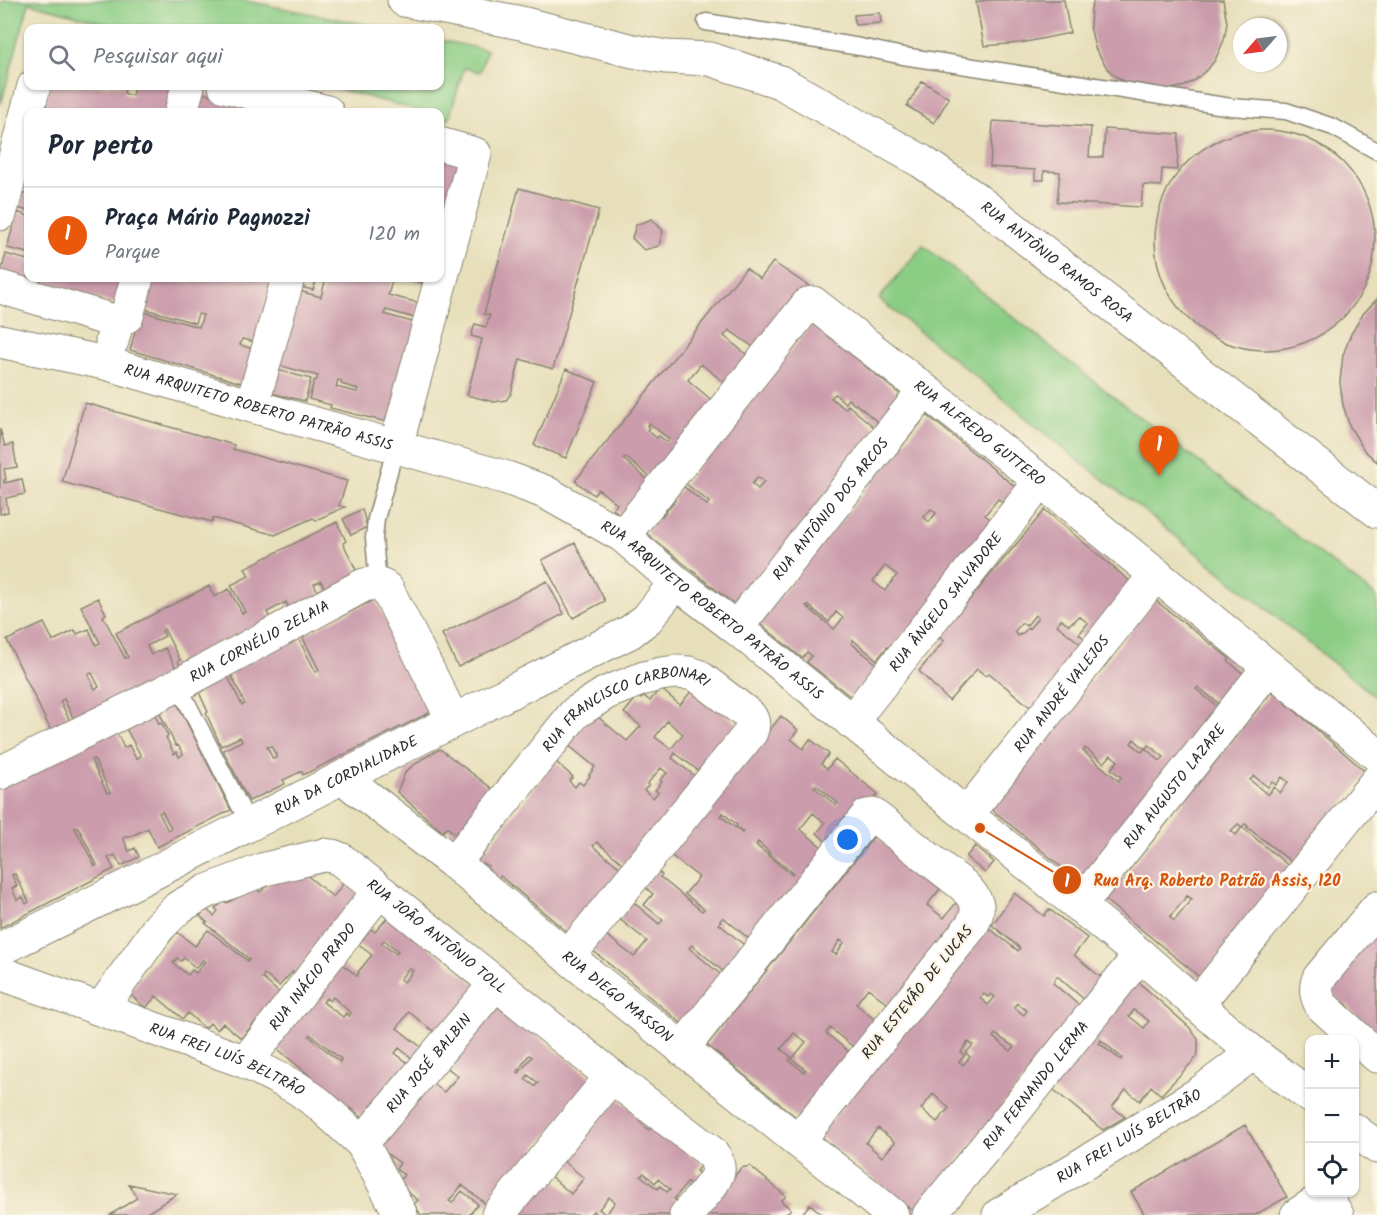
<!DOCTYPE html>
<html lang="pt">
<meta charset="utf-8">
<style>
:root{--surface:#fff;--page:#f2f2f3;--text:#1f2937;--muted:#747a83;--line:#e0e1e3;--accent:#ea580c}
body{margin:0;font-family:Kalam,sans-serif;background:var(--page);color:var(--text)}
.controls{position:absolute;right:18px;bottom:18px;display:grid;overflow:hidden;border-radius:12px;box-shadow:0 2px 4px #0004}
.controls button{width:54px;height:54px;display:grid;place-items:center;padding:0;border:0;border-bottom:2px solid var(--line);background:var(--surface);color:var(--text);font:30px sans-serif}
.compass{position:absolute;left:1233px;top:18px;width:54px;height:54px;border-radius:50%;background:var(--surface);box-shadow:0 2px 4px #0004;rotate:242deg}
.you{position:absolute;left:848px;top:840px;width:21px;height:21px;margin:-15px;border:4px solid #fff;border-radius:50%;background:#1a73e8;box-shadow:0 0 0 9px #1a73e833}
.badge{display:grid;place-items:center;width:39px;height:39px;border-radius:50%;background:var(--accent);color:#fff;font-size:20px;font-weight:700}
.pin{position:absolute;translate:-50% -50px;filter:drop-shadow(0 2px 3px #0008)}
.pin::after{content:'';position:absolute;top:32px;width:21px;height:18px;background:inherit;clip-path:polygon(0 0,100% 0,50% 100%)}
.list{margin:0;padding:0;list-style:none}
h2{display:flex;justify-content:space-between;align-items:center;height:78px;margin:0;padding:0 24px;font-size:26px}
h2 small{font-size:20px;font-weight:400;color:var(--muted)}
.list li{display:grid;grid-template-columns:39px 1fr auto;gap:18px;align-items:center;box-sizing:border-box;height:96px;padding:0 24px;border-top:2px solid var(--line)}
.list b{display:block;font-size:22px;white-space:nowrap}
.list p{margin:0;font-size:20px;white-space:nowrap;color:var(--muted)}
.list em{font-size:20px;font-style:normal;color:var(--muted)}
.icon{flex:none;width:33px;height:33px;fill:none;stroke:currentColor;stroke-width:2;stroke-linecap:round;stroke-linejoin:round}
.map{position:relative;flex:none;width:1377px;height:1215px;overflow:hidden}
.search{position:absolute;background:var(--surface);box-shadow:0 2px 4px #0004;left:24px;top:24px;width:420px;height:66px;display:flex;align-items:center;gap:15px;box-sizing:border-box;padding:0 21px;border-radius:12px;color:var(--muted);font-size:22px}
.panel{position:absolute;background:var(--surface);box-shadow:0 2px 4px #0004;left:24px;top:108px;width:420px;height:174px;border-radius:12px}
.map>svg:first-child{display:block}
.green{fill:#8ccd85;stroke:#5c7c58;stroke-width:1.5}
.building{fill:#cb9cac;fill-rule:evenodd}
.lines{fill:none;stroke-linecap:round;stroke-linejoin:round}
.service-casing{stroke:#898572;stroke-width:19}
.minor-casing{stroke:#898572;stroke-width:35}
.secondary-casing{stroke:#898572;stroke-width:35}
.service{stroke:#fff;stroke-width:16}
.minor{stroke:#fff;stroke-width:33}
.secondary{stroke:#fff;stroke-width:33}
.labels{text-anchor:middle;stroke-width:4.5;stroke-linejoin:round;paint-order:stroke}
.street-label{font-size:15px;fill:#2b2b2b;stroke:#fcf5e5}
.leader{fill:none;stroke:#d5540f;stroke-width:2}
.callout-dot{fill:#d5540f;stroke:#fcf5e5;stroke-width:2}
.mark-label{font-size:18px;text-anchor:middle;font-weight:bold;fill:#fff}
.callout-label{font-size:16px;text-anchor:middle;font-weight:bold;fill:#d5540f;stroke:#fcf5e5;stroke-width:4.5;stroke-linejoin:round;paint-order:stroke}
</style>
<div class="map">
<svg width="1377" height="1215" viewBox="0 0 1377 1215">
<rect width="100%" height="100%" fill="#fcf5e5"/>
<filter id="ink" filterUnits="userSpaceOnUse"><feTurbulence type="fractalNoise" baseFrequency=".0167" numOctaves="2"/><feDisplacementMap in="SourceGraphic" scale="12" xChannelSelector="R" yChannelSelector="G"/><feConvolveMatrix kernelMatrix="1 2 1 2 8 2 1 2 1" color-interpolation-filters="sRGB"/></filter>
<filter id="wash" filterUnits="userSpaceOnUse"><feTurbulence type="fractalNoise" baseFrequency=".008" numOctaves="4" result="noise"/><feDisplacementMap in="SourceGraphic" scale="24" xChannelSelector="R" yChannelSelector="G"/><feGaussianBlur stdDeviation="1.35" result="paint"/><feColorMatrix in="noise" values="0 0 0 0 0 0 0 0 0 0 0 0 0 0 0 0 0 1.4 0 .05"/><feComposite in="paint" operator="in"/></filter>
<g filter="url(#wash)">
<rect width="100%" height="100%" fill="#e7dfba"/>
<path class="green" d="M 3,0 L 241,0 L 384,28 L 123,28 L 29,3 L 1,104 L 0,11 Z
M 440,40 L 487,50 L 480,72 L 464,68 L 449,119 L 440,117 L 440,112 L 425,112 L 326,86 L 440,86 Z
M 923,245 L 1111,395 L 1377,597 L 1377,698 L 1143,510 L 1066,451 L 994,391 L 879,299 Z"/>
<g id="blocks">
<path class="building" d="M 986,0 L 1064,0 L 1070,33 L 1021,43 L 984,46 L 976,2 Z
M 1094,0 L 1223,0 L 1227,23 L 1224,40 L 1215,60 L 1208,69 L 1195,80 L 1185,86 L 1163,91 L 1130,85 L 1115,76 L 1107,68 L 1095,48 L 1090,26 L 1091,9 Z
M 880,13 L 881,23 L 855,25 L 854,15 Z
M 922,81 L 949,98 L 934,123 L 907,106 Z
M 50,86 L 126,86 L 124,93 L 132,96 L 134,87 L 130,86 L 175,86 L 171,112 L 43,112 Z
M 202,93 L 268,112 L 196,112 Z
M 993,121 L 1091,127 L 1089,157 L 1103,157 L 1105,129 L 1179,134 L 1177,170 L 1162,169 L 1161,186 L 1143,185 L 1141,207 L 1057,202 L 1060,172 L 1044,171 L 1044,180 L 1035,180 L 1035,170 L 990,167 Z
M1155 240a110 110 0 1 1 220 0a110 110 0 1 1-220 0Z
M 440,158 L 464,164 L 440,247 L 440,206 L 442,199 L 440,198 Z
M 519,188 L 599,210 L 553,369 L 520,359 L 511,394 L 506,400 L 494,402 L 467,395 L 482,339 L 471,336 L 475,324 L 486,327 L 490,315 L 484,314 Z
M 22,193 L 28,195 L 28,211 L 18,208 Z
M 17,212 L 28,216 L 28,253 L 7,248 Z
M 652,219 L 663,231 L 659,246 L 644,250 L 632,238 L 636,225 Z
M 6,254 L 28,260 L 28,278 L 126,278 L 119,305 L 1,272 Z
M 773,262 L 810,287 L 759,351 L 729,330 L 724,336 L 752,359 L 730,387 L 701,364 L 688,380 L 716,404 L 654,480 L 625,457 L 623,459 L 652,483 L 623,516 L 613,509 L 617,504 L 598,489 L 594,495 L 575,481 L 746,268 L 760,279 ZM 649,423 L 669,439 L 667,442 L 659,436 L 657,438 L 647,430 L 649,428 L 647,426 Z
M 151,278 L 174,278 L 190,282 L 191,278 L 277,278 L 259,343 L 242,339 L 240,345 L 257,350 L 248,385 L 130,350 L 141,311 L 199,327 L 203,315 L 198,314 L 195,323 L 142,308 Z
M 303,278 L 317,278 L 313,290 L 300,287 Z
M 326,278 L 393,278 L 388,295 L 419,303 L 415,318 L 386,310 L 384,314 L 419,324 L 391,423 L 330,408 L 331,405 L 309,399 L 314,380 L 316,381 L 318,376 L 278,365 L 299,291 L 321,297 ZM 338,380 L 342,381 L 341,384 L 358,389 L 357,392 L 336,387 Z
M 406,278 L 427,278 L 430,285 Z
M 1377,299 L 1377,462 L 1364,450 L 1350,427 L 1343,405 L 1340,382 L 1343,355 L 1351,334 L 1363,314 Z
M 813,323 L 908,401 L 886,429 L 856,404 L 855,405 L 848,399 L 845,403 L 835,394 L 831,398 L 845,409 L 848,405 L 882,434 L 736,606 L 646,533 L 660,515 L 662,516 L 675,500 L 673,498 L 683,486 L 707,505 L 709,502 L 685,483 ZM 758,477 L 764,482 L 758,489 L 752,484 Z
M 566,369 L 597,382 L 566,458 L 534,445 Z
M 277,370 L 311,379 L 305,401 L 271,393 Z
M 85,403 L 234,445 L 233,449 L 347,481 L 339,506 L 345,507 L 316,520 L 313,518 L 275,535 L 213,518 L 212,522 L 62,482 Z
M 927,415 L 1018,489 L 1011,509 L 998,499 L 985,515 L 998,525 L 894,653 L 887,647 L 877,660 L 853,640 L 851,643 L 882,668 L 856,701 L 807,662 L 812,656 L 807,652 L 802,658 L 758,622 ZM 931,509 L 936,513 L 929,522 L 924,517 ZM 885,566 L 897,575 L 885,591 L 873,581 ZM 808,605 L 829,622 L 836,612 L 843,618 L 834,629 L 806,606 Z
M 0,429 L 5,446 L 13,444 L 17,467 L 4,469 L 6,480 L 4,480 L 4,483 L 22,479 L 25,494 L 6,498 L 8,512 L 0,514 Z
M 362,509 L 367,527 L 351,535 L 343,519 Z
M 1045,510 L 1138,588 L 1087,640 L 1079,634 L 1088,623 L 1079,616 L 1074,622 L 1073,621 L 1069,625 L 1061,619 L 1057,625 L 1087,649 L 1035,711 L 989,673 L 986,676 L 977,669 L 949,701 L 919,671 L 944,641 L 938,637 ZM 1035,615 L 1038,618 L 1029,629 L 1028,628 L 1021,635 L 1020,634 L 1018,636 L 1014,632 L 1022,623 L 1026,626 Z
M 337,522 L 346,541 L 343,543 L 361,580 L 328,596 L 321,581 L 314,584 L 322,600 L 292,615 L 286,602 L 267,612 L 273,624 L 182,670 L 178,661 L 180,660 L 164,629 L 162,631 L 165,636 L 147,646 L 151,655 L 165,648 L 178,672 L 76,724 L 64,699 L 60,701 L 72,725 L 53,735 L 7,640 L 44,623 L 53,641 L 75,630 L 77,634 L 89,629 L 96,645 L 100,643 L 81,606 L 98,598 L 106,614 L 103,616 L 125,658 L 128,657 L 116,633 L 209,586 L 214,597 L 229,589 L 242,613 L 245,612 L 231,585 L 249,576 L 245,568 ZM 92,673 L 99,687 L 95,689 L 88,674 Z
M 575,543 L 605,601 L 573,618 L 542,560 Z
M 547,581 L 564,614 L 458,667 L 442,634 Z
M 375,599 L 433,711 L 303,775 L 302,771 L 283,780 L 285,784 L 249,801 L 223,750 L 242,741 L 240,737 L 221,746 L 206,713 L 208,712 L 197,688 L 226,673 L 242,705 L 245,704 L 230,672 L 298,638 L 316,672 L 319,670 L 302,636 ZM 271,746 L 277,757 L 273,759 L 267,747 Z
M 1155,600 L 1230,659 L 1228,661 L 1251,680 L 1227,710 L 1198,687 L 1196,689 L 1224,712 L 1086,887 L 990,808 ZM 1134,739 L 1145,749 L 1149,745 L 1164,757 L 1160,761 L 1145,748 L 1142,752 L 1131,743 ZM 1085,748 L 1104,763 L 1111,755 L 1118,761 L 1111,769 L 1121,777 L 1119,781 L 1083,751 Z
M 660,688 L 680,705 L 693,689 L 743,728 L 704,775 L 675,753 L 672,758 L 700,780 L 627,867 L 597,842 L 593,846 L 624,871 L 571,935 L 500,876 L 497,879 L 485,870 L 488,866 L 483,863 L 480,866 L 476,863 L 555,761 L 573,777 L 569,781 L 575,787 L 579,782 L 583,785 L 590,776 L 589,775 L 595,767 L 568,745 L 593,713 L 627,741 L 641,726 L 624,713 L 638,696 L 641,699 L 644,696 L 650,701 ZM 667,721 L 683,734 L 671,749 L 655,737 ZM 661,768 L 667,773 L 660,780 L 662,782 L 655,790 L 658,792 L 653,798 L 644,790 L 649,785 L 647,784 Z
M 1272,691 L 1367,773 L 1294,864 L 1247,827 L 1248,826 L 1245,824 L 1242,827 L 1238,824 L 1231,831 L 1236,835 L 1242,827 L 1291,868 L 1201,978 L 1105,900 ZM 1254,776 L 1268,787 L 1272,782 L 1276,785 L 1282,777 L 1288,782 L 1280,793 L 1274,787 L 1268,795 L 1250,780 ZM 1187,896 L 1192,899 L 1174,921 L 1170,917 Z
M 175,699 L 231,810 L 157,847 L 148,828 L 129,837 L 129,836 L 123,838 L 129,851 L 135,848 L 139,857 L 121,866 L 115,855 L 108,858 L 114,869 L 0,928 L 0,787 L 115,729 L 124,748 L 129,745 L 136,759 L 141,756 L 124,725 L 153,710 L 159,724 L 162,723 L 163,726 L 168,736 L 166,737 L 174,754 L 177,752 L 179,757 L 183,754 L 178,745 L 176,746 L 157,708 ZM 94,759 L 110,792 L 107,793 L 91,760 ZM 162,811 L 171,828 L 168,830 L 159,813 ZM 78,827 L 97,865 L 95,866 L 75,828 ZM 15,874 L 29,902 L 26,904 L 23,897 L 17,900 L 12,888 L 17,886 L 12,875 Z
M 781,716 L 798,730 L 791,739 L 803,749 L 810,739 L 829,754 L 821,764 L 827,769 L 835,759 L 878,794 L 834,847 L 828,844 L 817,833 L 825,823 L 813,813 L 800,829 L 829,853 L 754,943 L 723,917 L 720,921 L 721,922 L 719,924 L 749,949 L 725,973 L 692,945 L 689,948 L 725,978 L 685,1026 L 592,950 L 605,934 L 634,957 L 647,941 L 618,918 L 632,901 L 659,924 L 663,920 L 644,905 L 653,894 L 644,886 L 656,870 L 662,875 L 660,877 L 702,911 L 704,909 L 685,894 L 699,877 L 669,854 ZM 816,785 L 838,803 L 836,805 L 814,787 ZM 723,813 L 737,825 L 736,826 L 743,832 L 742,833 L 721,816 ZM 758,842 L 769,852 L 768,853 L 793,873 L 792,875 L 756,845 Z
M 440,749 L 498,793 L 460,838 L 447,827 L 443,832 L 397,792 L 406,771 L 422,759 Z
M 875,835 L 940,889 L 927,905 L 944,918 L 956,903 L 966,910 L 893,1008 L 868,988 L 856,1004 L 880,1024 L 858,1051 L 830,1028 L 826,1033 L 854,1056 L 802,1122 L 707,1045 ZM 840,940 L 844,943 L 836,955 L 832,952 ZM 794,1033 L 806,1042 L 792,1059 L 806,1070 L 804,1072 L 789,1060 L 791,1057 L 781,1049 Z
M 975,846 L 994,862 L 985,873 L 966,857 Z
M 303,872 L 333,897 L 344,883 L 362,898 L 298,976 L 293,971 L 279,986 L 264,974 L 262,978 L 282,995 L 259,1024 L 256,1021 L 241,1038 L 223,1023 L 217,1030 L 210,1023 L 205,1029 L 188,1013 L 183,1019 L 156,996 L 146,1008 L 128,993 L 177,932 L 195,946 L 208,930 L 248,961 L 249,959 L 205,923 L 207,922 L 200,916 L 206,909 L 214,916 L 218,911 L 215,909 L 224,901 L 227,903 L 256,888 L 260,892 L 276,879 ZM 177,958 L 181,961 L 184,958 L 196,968 L 203,960 L 205,961 L 196,973 L 192,970 L 188,975 L 173,963 Z
M 1014,893 L 1044,916 L 1049,909 L 1087,938 L 1074,955 L 1104,980 L 1087,1002 L 1057,976 L 1053,983 L 1082,1008 L 915,1213 L 819,1135 L 989,928 L 1018,951 L 1020,948 L 992,925 ZM 984,994 L 988,997 L 991,994 L 995,997 L 988,1005 L 980,998 ZM 1017,1003 L 1027,1011 L 1024,1015 L 1014,1007 ZM 995,1034 L 1014,1047 L 1011,1051 L 993,1037 ZM 968,1042 L 973,1045 L 966,1053 L 970,1057 L 963,1065 L 959,1062 L 965,1055 L 961,1052 ZM 933,1094 L 949,1108 L 937,1122 L 921,1109 ZM 878,1128 L 895,1142 L 882,1157 L 866,1143 Z
M 389,916 L 478,986 L 438,1035 L 409,1012 L 397,1028 L 426,1051 L 417,1062 L 399,1048 L 395,1053 L 413,1067 L 368,1122 L 351,1108 L 348,1111 L 319,1087 L 321,1085 L 274,1046 L 338,961 L 357,976 L 359,973 L 358,972 L 372,955 L 354,941 L 366,925 L 375,932 ZM 384,940 L 398,951 L 396,954 L 381,943 ZM 409,968 L 413,971 L 404,982 L 400,979 ZM 333,997 L 351,1013 L 349,1016 L 346,1013 L 343,1017 L 323,1002 L 326,998 L 330,1001 ZM 310,1034 L 341,1059 L 340,1062 L 309,1036 Z
M 1377,927 L 1377,1038 L 1346,1004 L 1343,1008 L 1332,992 L 1333,981 Z
M 1135,979 L 1189,1027 L 1198,1039 L 1198,1051 L 1197,1057 L 1161,1095 L 1151,1086 L 1140,1101 L 1126,1090 L 1112,1107 L 1125,1117 L 1103,1130 L 1049,1086 ZM 1134,1010 L 1149,1021 L 1144,1028 L 1129,1016 ZM 1101,1040 L 1122,1058 L 1121,1060 L 1099,1043 Z
M 496,1003 L 594,1080 L 487,1205 L 462,1185 L 449,1201 L 452,1203 L 462,1191 L 478,1204 L 469,1215 L 421,1215 L 414,1204 L 418,1200 L 405,1190 L 400,1181 L 404,1175 L 396,1169 L 400,1163 L 378,1147 L 431,1082 L 444,1092 L 458,1076 L 445,1066 ZM 529,1055 L 532,1057 L 519,1073 L 517,1072 ZM 528,1075 L 538,1083 L 535,1086 L 525,1079 Z
M 612,1094 L 643,1118 L 640,1122 L 649,1130 L 653,1126 L 702,1164 L 696,1171 L 702,1177 L 694,1187 L 688,1182 L 674,1199 L 681,1204 L 672,1215 L 594,1215 L 595,1213 L 593,1211 L 589,1215 L 517,1215 L 548,1174 L 571,1194 L 584,1178 L 561,1159 ZM 644,1173 L 655,1183 L 658,1179 L 670,1189 L 667,1192 L 660,1186 L 658,1189 L 641,1176 ZM 609,1197 L 615,1202 L 606,1215 L 599,1209 Z
M 1245,1125 L 1287,1197 L 1255,1215 L 1145,1215 L 1131,1192 Z
M 750,1166 L 786,1196 L 781,1201 L 791,1209 L 787,1213 L 790,1215 L 704,1215 L 741,1168 Z
M 129,1184 L 177,1194 L 144,1215 L 110,1215 L 137,1198 Z
M 810,1204 L 823,1215 L 801,1215 Z"/>
</g>
</g>
<g filter="url(#ink)">
<use href="#blocks" fill-opacity="0" stroke="#898572" stroke-width="1.5"/>
<g class="lines">
<g class="service-casing">
<path id="service" d="M 706,22 L 860,47 L 903,56 L 1231,107 L 1286,111 L 1333,127 L 1377,151
M 378,584 L 374,538 L 376,519 L 396,446
M 178,685 L 249,824"/>
</g>
<g class="minor-casing">
<g id="minor">
<path d="M 225,86 L 327,112"/>
<path d="M 181,112 L 188,86"/>
<path d="M 0,214 L 34,86"/>
<path d="M 0,287 L 117,322"/>
<path id="s1" d="M 0,341 L 105,363 L 252,406 L 507,478 L 545,492 L 623,536 L 676,582 L 736,628 L 1140,955 L 1253,1053 L 1310,1096"/>
<path d="M 112,341 L 117,322 L 127,316 L 137,278"/>
<path d="M 252,406 L 288,278"/>
<path d="M 396,446 L 475,154 L 440,144"/>
<path id="s2" d="M 623,536 L 808,304 L 813,303 L 1041,481 L 1377,755"/>
<path id="s3" d="M 736,628 L 924,391"/>
<path id="s4" d="M 851,722 L 1041,481"/>
<path id="s5" d="M 0,773 L 178,685 L 364,585 C 373,583 380,583 387,589 L 453,720"/>
<path id="s6" d="M 343,778 L 454,863 L 568,957 L 798,1141 L 863,1191 L 892,1215"/>
<path id="s7" d="M 967,814 L 1156,574"/>
<path id="s8" d="M 454,863 L 575,713 L 606,693 L 644,678 L 661,674 L 676,672 L 689,673 L 698,676 L 749,715 C 754,721 754,725 751,732 L 568,957"/>
<path id="s9" d="M 1079,906 L 1269,667"/>
<path d="M 1377,908 L 1319,978 C 1315,988 1316,995 1321,1005 L 1377,1056"/>
<path id="s10" d="M 0,949 C 211,846 419,737 630,632 L 647,619 L 676,582"/>
<path id="s11" d="M 0,973 L 246,1062 L 297,1088 L 318,1103 L 362,1143 L 401,1215"/>
<path d="M 1197,1005 L 1377,781"/>
<path id="s12" d="M 101,1009 L 159,927 L 179,907 L 207,891 L 265,869 L 324,855 L 332,856 L 340,859 L 634,1094 L 712,1153 C 716,1158 719,1164 718,1171 C 715,1185 695,1204 686,1215"/>
<path d="M 682,1049 L 867,816 L 873,815 L 964,886 C 977,901 982,906 972,925 L 798,1141"/>
<path id="s13" d="M 246,1062 L 379,891"/>
<path d="M 1354,1130 L 1377,1147"/>
<path id="s14" d="M 362,1143 L 496,983"/>
<path d="M 498,1215 L 612,1076"/>
<path id="s15" d="M 929,1215 L 995,1136 L 1140,955"/>
<path id="s16" d="M 999,1215 L 1200,1093 L 1253,1053"/>
<path d="M 1297,1215 L 1326,1196 L 1337,1215"/>
</g>
</g>
<g class="secondary-casing">
<g id="secondary">
<path id="s17" d="M 404,0 L 521,23 L 633,51 L 666,57 L 710,59 L 780,82 L 921,161 L 973,197 L 1377,511"/>
</g>
</g>
<use href="#service" class="service"/>
<use href="#minor" class="minor"/>
<use href="#secondary" class="secondary"/>
</g>
</g>
<g class="labels">
<g class="street-label">
<text dy="5" stroke="none"><textPath href="#s17" startOffset="717">RUA ANTÔNIO RAMOS ROSA</textPath></text>
<text dy="5" stroke="none"><textPath href="#s1" startOffset="267">RUA ARQUITETO ROBERTO PATRÃO ASSIS</textPath></text>
<text dy="5" stroke="none"><textPath href="#s2" startOffset="513">RUA ALFREDO GUTTERO</textPath></text>
<text dy="5" stroke="none"><textPath href="#s3" startOffset="152">RUA ANTÔNIO DOS ARCOS</textPath></text>
<text dy="5" stroke="none"><textPath href="#s4" startOffset="153">RUA ÂNGELO SALVADORE</textPath></text>
<text dy="5" stroke="none"><textPath href="#s1" startOffset="771">RUA ARQUITETO ROBERTO PATRÃO ASSIS</textPath></text>
<text dy="5" stroke="none"><textPath href="#s5" startOffset="291">RUA CORNÉLIO ZELAIA</textPath></text>
<text dy="5" stroke="none"><textPath href="#s7" startOffset="153">RUA ANDRÉ VALEJOS</textPath></text>
<text dy="5" stroke="none"><textPath href="#s8" startOffset="242">RUA FRANCISCO CARBONARI</textPath></text>
<text dy="5" stroke="none"><textPath href="#s10" startOffset="387">RUA DA CORDIALIDADE</textPath></text>
<text dy="5" stroke="none"><textPath href="#s9" startOffset="153">RUA AUGUSTO LAZARE</textPath></text>
<text dy="5" stroke="none"><textPath href="#s12" startOffset="424">RUA JOÃO ANTÔNIO TOLL</textPath></text>
<text dy="5" stroke="none"><textPath href="#s13" startOffset="108">RUA INÁCIO PRADO</textPath></text>
<text transform="translate(917 992) rotate(-51)" y="5">RUA ESTEVÃO DE LUCAS</text>
<text dy="5" stroke="none"><textPath href="#s6" startOffset="351">RUA DIEGO MASSON</textPath></text>
<text dy="5" stroke="none"><textPath href="#s11" startOffset="243">RUA FREI LUÍS BELTRÃO</textPath></text>
<text dy="5" stroke="none"><textPath href="#s14" startOffset="104">RUA JOSÉ BALBIN</textPath></text>
<text dy="5" stroke="none"><textPath href="#s15" startOffset="168">RUA FERNANDO LERMA</textPath></text>
<text dy="5" stroke="none"><textPath href="#s16" startOffset="152">RUA FREI LUÍS BELTRÃO</textPath></text>
</g>
</g>
<path class="leader" d="M980 828L1067 880"/>
<g class="callout-dot">
<circle cx="980" cy="828" r="6"/>
<circle cx="1067" cy="880" r="15"/>
</g>
<g class="mark-label">
<text x="1067" y="887">1</text>
</g>
<g class="callout-label">
<text x="1217" y="886">Rua Arq. Roberto Patrão Assis, 120</text>
</g>
</svg>
<div class="controls">
<button>+</button>
<button>−</button>
<button><svg class="icon" aria-label="locate" viewBox="0 0 24 24"><circle cx="12" cy="12" r="6"/><path d="M12 2v4M12 18v4M2 12h4M18 12h4"/></svg></button>
</div>
<svg class="compass" viewBox="-18 -18 36 36"><path d="M0-13l5 13h-10z" fill="#e53935"/><path d="M0 13l5-13h-10z" fill="#747a83"/></svg>
<div class="you"></div>
<div class="pin badge" style="left:1159px;top:476px">1</div>
<div class="search"><svg class="icon" aria-label="search" viewBox="0 0 24 24"><circle cx="10" cy="10" r="6"/><path d="M15 15l6 6"/></svg>Pesquisar aqui</div>
<section class="panel">
<h2>Por perto<small></small></h2>
<ul class="list">
<li><span class="badge">1</span><div><b>Praça Mário Pagnozzi</b><p>Parque</p></div><em>120 m</em></li>
</ul>
</section>
</div>
